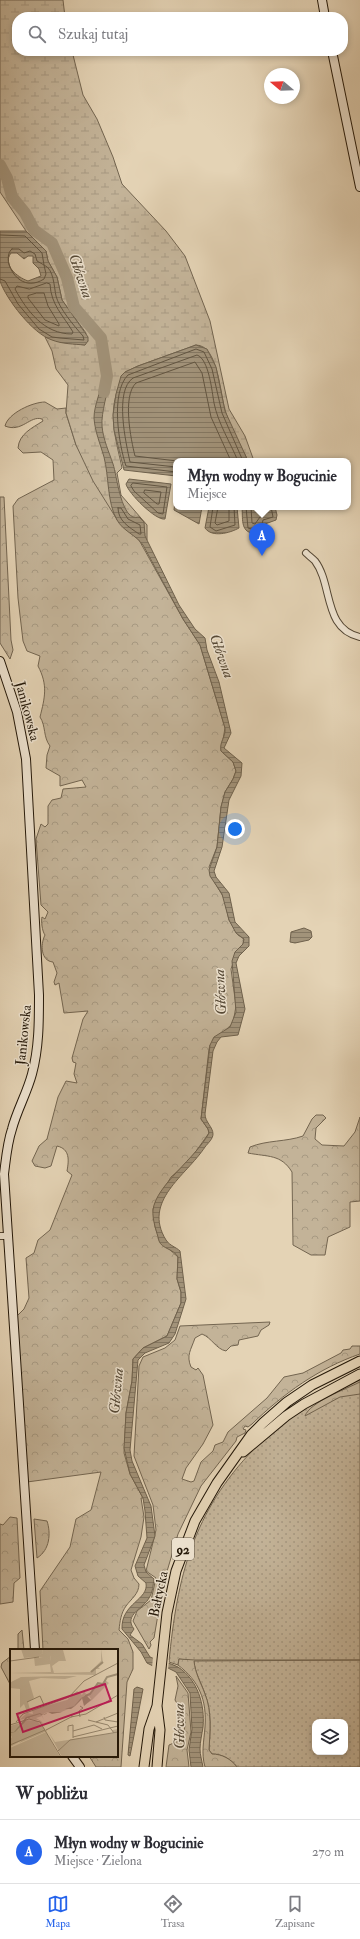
<!DOCTYPE html>
<html lang="pl">
<meta charset="utf-8">
<style>
:root{--surface:#fff;--page:#f2f2f3;--text:#2b2b33;--muted:#7c7c81;--line:#e1e1e2;--accent:#2563eb}
body{margin:0;font-family:"IM FELL Double Pica",serif;background:var(--page);color:var(--text)}
.controls{position:absolute;right:12px;bottom:12px;display:grid;overflow:hidden;border-radius:8px;box-shadow:0 2px 6px #0003}
.controls button{width:36px;height:36px;display:grid;place-items:center;padding:0;border:0;border-bottom:1px solid var(--line);background:var(--surface);color:var(--text);font:20px sans-serif}
.compass{position:absolute;left:264px;top:68px;width:36px;height:36px;border-radius:50%;background:var(--surface);box-shadow:0 2px 6px #0003;rotate:289deg}
.you{position:absolute;left:235px;top:829px;width:14px;height:14px;margin:-10px;border:3px solid #fff;border-radius:50%;background:#1a73e8;box-shadow:0 0 0 6px #1a73e833}
.badge{display:grid;place-items:center;width:26px;height:26px;border-radius:50%;background:var(--accent);color:#fff;font-size:13px;font-weight:700}
.pin{position:absolute;translate:-50% -33px;filter:drop-shadow(0 1px 2px #0008)}
.pin::after{content:'';position:absolute;top:21px;width:14px;height:12px;background:inherit;clip-path:polygon(0 0,100% 0,50% 100%)}
.popup{position:absolute;left:173px;top:458px;width:178px;height:52px;box-sizing:border-box;display:grid;place-content:center;border-radius:8px;background:var(--surface);filter:drop-shadow(0 1px 3px #0005);font-size:13px;white-space:nowrap;color:var(--muted)}
.popup b{font-size:15px;color:var(--text)}
.popup::after{content:'';position:absolute;left:50%;top:100%;margin-left:-8px;border:8px solid transparent;border-top-color:var(--surface)}
.list{margin:0;padding:0;list-style:none}
h2{display:flex;justify-content:space-between;align-items:center;height:52px;margin:0;padding:0 16px;font-size:17px}
h2 small{font-size:13px;font-weight:400;color:var(--muted)}
.list li{display:grid;grid-template-columns:26px 1fr auto;gap:12px;align-items:center;box-sizing:border-box;height:64px;padding:0 16px;border-top:1px solid var(--line)}
.list b{display:block;font-size:15px;white-space:nowrap}
.list p{margin:0;font-size:13px;white-space:nowrap;color:var(--muted)}
.list em{font-size:13px;font-style:normal;color:var(--muted)}
.icon{flex:none;width:22px;height:22px;fill:none;stroke:currentColor;stroke-width:2;stroke-linecap:round;stroke-linejoin:round}
.map{position:relative;flex:none;width:360px;height:1767px;overflow:hidden}
.search{position:absolute;background:var(--surface);box-shadow:0 2px 6px #0003;left:12px;right:12px;top:12px;height:44px;display:flex;align-items:center;gap:10px;box-sizing:border-box;padding:0 14px;border-radius:16px;color:var(--muted);font-size:15px}
.sheet{height:116px;background:var(--surface)}
nav{display:flex;justify-content:space-around;align-items:center;box-sizing:border-box;height:56px;border-top:1px solid var(--line);background:var(--surface);font-size:11px;color:var(--muted)}
nav a{display:grid;justify-items:center;gap:2px}
nav .on{color:var(--accent)}
.map>svg:first-child{display:block}
.green{fill:url(#green-dots);stroke:#736550;fill-rule:evenodd}
.forest{fill:url(#forest-crowns);stroke:#736550}
.wetland{fill:url(#wetland-marsh);stroke:#736550}
.water{fill:url(#water-rules);stroke:#6f614c;fill-rule:evenodd}
.pier{fill:#e4d3b5}
.lines{fill:none;stroke-linecap:round;stroke-linejoin:round}
.shore{stroke:#625541;stroke-width:1}
.river{stroke:#a2937a;stroke-width:12}
.street-casing{stroke:#534633;stroke-width:8}
.secondary-casing{stroke:#231708;stroke-width:10}
.primary-casing{stroke:#231708;stroke-width:11}
.street{stroke:#ede2cf;stroke-width:6}
.secondary{stroke:#ede2cf;stroke-width:8}
.primary{stroke:#e4d3b5;stroke-width:9}
.labels{text-anchor:middle;stroke-width:3;stroke-linejoin:round;paint-order:stroke}
.shield{fill:#ede2cf;stroke:#605444;stroke-width:1}
.shield-label{font-size:13px;font-weight:bold;fill:#231708}
.street-label{font-size:14px;fill:#231708;stroke:#ede2cf}
.water-label{font-size:15px;font-style:italic;fill:#564936;stroke:#ede2cf}
.inset-river{fill:none;stroke:#a2937a;stroke-width:2}
.inset-road{fill:none;stroke:#978870;stroke-width:1}
.view{fill:#c2185b;fill-opacity:0.15;stroke:#c2185b;stroke-width:2}
.inset-edge{fill:none;stroke:#231708;stroke-width:2}
</style>
<div class="map">
<svg width="360" height="1767" viewBox="0 0 360 1767">
<defs>
<pattern id="green-dots" width="8" height="8" patternUnits="userSpaceOnUse"><rect width="8" height="8" fill="#c3b398"/><path d="M2 2h.1M6 6h.1" fill="none" stroke="#a79982" stroke-width="1.8" stroke-linecap="round"/></pattern>
<pattern id="forest-crowns" width="20" height="18" patternUnits="userSpaceOnUse"><rect width="20" height="18" fill="#c3b398"/><path d="M2 6a3 3 0 1 1 6 0M12 15a3 3 0 1 1 6 0" fill="none" stroke="#a79982"/></pattern>
<pattern id="wetland-marsh" width="20" height="14" patternUnits="userSpaceOnUse"><rect width="20" height="14" fill="#c3b398"/><path d="M1 5h8M5 5V1M11 12h8M15 12V8" fill="none" stroke="#a79982"/></pattern>
<pattern id="water-rules" width="6" height="5" patternUnits="userSpaceOnUse"><rect width="6" height="5" fill="#a2937a"/><path d="M0 2.5h6" fill="none" stroke="#847762"/></pattern>
</defs>
<rect width="100%" height="100%" fill="#e4d3b5"/>
<filter id="stains"><feTurbulence type="fractalNoise" baseFrequency=".005" numOctaves="4"/><feColorMatrix values="0 0 0 0 .2 0 0 0 0 .09 0 0 0 0 .02 0 0 0 .5 -.17"/></filter>
<radialGradient id="worn" r=".72"><stop offset=".6" stop-color="#630" stop-opacity="0"/><stop offset="1" stop-color="#630" stop-opacity=".3"/></radialGradient>
<path class="green" d="M 360,1378 L 360,1767 L 237,1767 C 231,1759 222,1754 212,1754 L 209,1750 C 210,1732 212,1711 205,1694 C 201,1682 195,1673 194,1661 L 179,1659 L 178,1665 L 169,1662 C 177,1577 193,1512 254,1449 C 269,1434 286,1420 304,1409 C 322,1398 341,1388 360,1378 ZM 315,1722 L 345,1722 L 345,1752 L 315,1752 Z"/>
<path class="forest" d="M 45,402 L 57,409 L 66,408 L 66,413 L 76,445 L 118,521 L 139,540 L 183,619 L 200,645 L 225,728 L 221,751 L 233,762 L 236,771 L 233,779 L 225,792 L 221,807 L 217,847 L 209,867 L 215,883 L 224,898 L 229,920 L 238,935 L 244,939 L 243,944 L 238,949 L 231,969 L 236,1006 L 233,1023 L 210,1045 L 209,1049 L 201,1119 L 208,1129 L 209,1133 L 189,1161 L 171,1177 L 155,1204 L 153,1209 L 155,1227 L 160,1241 L 178,1257 L 177,1279 L 181,1292 L 181,1303 L 167,1336 L 143,1348 L 133,1359 L 132,1381 L 126,1413 L 124,1453 L 130,1474 L 143,1498 L 141,1498 L 144,1517 L 141,1537 L 131,1570 L 134,1578 L 139,1584 C 139,1594 131,1599 126,1606 C 121,1613 120,1621 119,1630 L 128,1639 L 133,1652 L 133,1669 L 127,1682 L 121,1767 L 96,1767 L 89,1756 L 117,1756 L 117,1650 L 43,1650 L 40,1591 L 70,1547 L 76,1519 L 91,1510 L 101,1472 L 27,1482 L 17,1316 L 24,1309 L 29,1298 L 26,1258 L 34,1253 L 38,1240 L 50,1230 L 72,1175 L 67,1171 C 69,1160 70,1149 57,1146 L 51,1166 L 45,1168 L 35,1166 L 32,1161 L 39,1146 L 47,1139 L 58,1097 L 66,1081 L 77,1083 L 74,1074 L 76,1063 L 73,1062 L 72,1058 L 83,1019 L 88,1011 L 64,1013 L 59,983 L 55,985 L 54,982 L 57,973 L 53,962 C 41,961 40,945 45,935 C 42,931 41,921 42,917 L 45,919 L 48,912 L 41,905 L 36,839 L 41,824 L 45,827 L 48,824 L 48,806 L 52,800 L 61,798 L 63,789 L 86,787 L 82,780 L 60,786 L 60,776 L 46,768 L 47,755 L 50,746 C 43,737 46,726 40,717 C 45,697 48,685 38,666 L 40,656 L 27,651 L 23,641 L 18,598 L 13,506 L 18,499 L 54,480 L 53,460 L 41,452 L 23,453 L 18,448 C 19,434 32,428 43,421 L 42,419 C 30,415 22,433 5,426 C 8,413 33,402 45,402 Z
M 0,497 L 4,497 L 11,640 L 13,650 L 10,659 L 0,643 Z
M 316,1115 L 323,1115 L 326,1118 L 316,1128 L 315,1139 L 322,1145 L 344,1146 L 355,1132 L 360,1117 L 360,1201 L 350,1202 L 350,1227 L 328,1237 L 325,1255 L 311,1255 L 293,1245 L 292,1172 C 281,1154 268,1157 248,1153 L 250,1147 C 267,1140 286,1142 303,1136 L 312,1119 Z
M 270,1322 L 269,1325 L 261,1330 L 258,1336 L 239,1340 L 238,1345 L 231,1346 L 226,1351 C 216,1349 212,1338 202,1334 L 195,1338 C 191,1350 186,1355 191,1367 L 196,1370 L 198,1368 L 203,1375 L 213,1425 L 203,1444 L 186,1468 L 182,1479 L 191,1482 L 194,1481 L 201,1462 L 213,1451 L 215,1445 L 223,1442 L 228,1432 L 267,1398 L 284,1377 L 303,1373 L 341,1353 L 343,1350 L 350,1349 L 352,1346 L 360,1346 L 360,1354 C 319,1368 283,1394 252,1424 L 248,1427 L 245,1426 L 243,1429 L 246,1430 L 245,1433 L 237,1437 L 236,1441 L 201,1486 L 178,1534 L 163,1585 L 154,1638 L 150,1642 L 151,1645 L 149,1649 L 133,1621 L 137,1611 L 151,1600 L 156,1578 L 146,1571 L 156,1530 L 153,1505 L 134,1456 L 139,1366 L 143,1357 L 165,1348 L 175,1340 L 180,1326 Z
M 360,1382 L 360,1394 L 340,1397 L 305,1416 C 310,1402 346,1389 360,1382 Z
M 10,1517 L 17,1518 L 20,1578 L 14,1583 L 13,1602 L 0,1604 L 0,1524 L 3,1525 Z
M 34,1519 L 47,1521 C 51,1533 50,1550 37,1558 Z
M 22,1630 L 24,1650 L 18,1650 L 18,1634 Z
M 11,1656 L 11,1686 L 1,1667 L 2,1663 Z
M 179,1659 L 195,1660 L 360,1660 L 194,1661 C 195,1673 201,1683 205,1694 C 212,1711 210,1732 209,1750 L 212,1754 C 222,1754 231,1759 237,1767 L 205,1767 C 201,1753 204,1741 205,1727 C 207,1700 199,1681 178,1665 Z
M 176,1676 L 188,1693 L 191,1732 L 187,1750 L 189,1767 L 166,1767 L 169,1745 L 181,1740 C 188,1720 186,1719 175,1700 L 178,1686 Z"/>
<path class="wetland" d="M 0,0 L 63,0 L 65,17 L 17,17 L 17,51 L 72,51 L 83,95 L 97,119 L 113,157 L 122,184 L 166,231 L 185,256 L 210,321 L 229,409 L 245,436 L 254,461 L 248,461 C 241,445 231,429 226,413 C 220,397 219,345 196,345 L 138,366 L 125,372 C 122,379 118,387 116,395 C 109,420 117,444 122,468 L 117,473 L 121,495 L 147,525 L 147,540 L 118,521 L 93,481 L 76,445 L 66,413 L 68,385 L 56,369 L 52,351 L 45,337 L 60,342 L 85,345 L 86,333 L 62,300 L 57,277 L 48,261 L 46,251 L 26,231 L 0,192 Z"/>
<path class="water" d="M 0,231 L 26,231 L 46,251 L 48,261 L 57,277 L 62,300 L 88,337 L 88,341 L 85,345 C 74,344 62,344 52,340 C 33,334 6,299 0,281 C 0,271 0,243 0,231 ZM 11,253 L 17,253 L 24,259 L 28,256 L 33,256 L 33,263 L 39,269 L 41,276 L 28,281 C 17,277 2,265 11,253 Z
M 196,345 L 207,349 L 216,367 L 225,411 L 248,461 L 176,461 L 176,476 L 124,470 L 114,430 L 113,415 L 116,394 L 121,376 L 125,372 L 138,366 Z
M 103,376 L 110,377 C 108,392 101,412 102,426 C 103,439 109,452 113,464 C 117,475 121,523 139,517 L 144,522 L 145,536 L 179,605 L 195,629 L 205,638 L 207,650 L 219,682 L 231,733 L 224,748 L 242,763 L 241,776 L 229,800 L 222,847 L 214,871 L 216,877 L 229,893 L 235,922 L 249,937 L 249,946 L 239,956 L 236,963 L 245,1009 L 238,1035 L 221,1037 L 217,1042 L 213,1051 L 205,1114 C 205,1122 213,1127 213,1134 C 213,1139 208,1143 205,1147 C 186,1176 142,1201 166,1240 C 170,1246 176,1247 180,1251 L 186,1299 L 175,1334 L 169,1343 L 145,1353 L 138,1360 L 130,1450 L 132,1461 L 151,1506 L 155,1536 L 144,1565 L 146,1572 L 154,1579 C 153,1585 153,1592 149,1598 C 144,1608 123,1615 134,1629 L 130,1635 L 142,1644 L 150,1657 C 159,1662 169,1662 178,1667 C 198,1680 205,1705 203,1727 C 202,1734 200,1742 200,1749 C 200,1755 202,1761 203,1767 L 191,1767 L 189,1750 L 192,1729 L 190,1693 L 176,1672 L 168,1668 L 153,1666 L 147,1663 L 141,1652 L 122,1629 C 121,1603 149,1600 146,1583 L 138,1576 L 135,1566 L 147,1538 L 145,1511 L 143,1498 L 130,1474 L 124,1448 L 126,1413 L 132,1381 L 133,1359 L 143,1348 L 167,1336 L 181,1303 L 181,1292 L 177,1279 L 178,1257 C 174,1249 162,1249 159,1241 C 157,1232 152,1220 153,1210 C 156,1185 196,1158 209,1133 L 208,1129 L 201,1119 L 210,1045 L 214,1037 L 230,1027 L 236,1012 L 232,961 L 235,952 L 243,944 L 244,939 L 236,933 L 229,920 L 222,894 L 210,876 L 209,870 L 217,847 L 221,807 L 225,792 L 233,779 L 236,771 L 233,762 L 221,751 C 219,742 226,737 225,728 L 200,645 L 183,619 L 143,545 C 136,535 123,531 117,520 C 107,503 109,476 104,457 C 100,443 95,432 94,418 C 94,404 102,390 103,376 Z
M 129,479 L 171,484 L 165,519 C 156,521 128,493 126,484 Z
M 176,492 L 176,507 L 202,507 L 199,524 L 174,510 Z
M 209,507 L 237,507 L 239,528 C 230,533 212,538 205,528 Z
M 242,507 L 275,507 L 277,515 L 276,520 L 265,524 L 266,527 C 262,532 258,534 253,533 C 240,532 243,517 242,507 Z
M 304,928 L 311,931 L 312,937 L 309,940 L 295,943 L 290,942 L 291,932 Z
M 137,1687 L 143,1689 L 130,1756 L 128,1755 L 134,1689 Z"/>
<path class="pier" d="M 153,1657 L 169,1660 L 168,1670 L 152,1668 Z"/>
<g class="lines">
<path class="shore" d="M 0,235 L 25,236 L 42,253 L 44,265 C 54,269 54,287 56,296 C 59,308 74,326 83,336 L 84,340 L 60,338 L 52,337 L 39,329 L 18,304 L 5,281 L 0,279
M 12,249 L 19,249 L 24,253 L 30,251 L 35,254 L 37,261 L 44,265 L 46,274 L 44,279 C 17,296 0,257 12,249 Z
M 47,283 L 50,284 C 51,305 63,315 73,332 L 72,334 C 44,334 27,311 15,289 L 17,286 L 29,289 Z
M 37,293 L 44,293 L 48,306 L 59,324 L 59,326 L 45,320 L 28,298 L 28,296 Z
M 177,461 L 135,456 C 131,440 122,396 136,383 L 195,362 L 202,373 L 211,417 L 231,461
M 176,467 L 130,462 C 126,443 114,391 133,378 L 197,355 C 209,359 212,392 214,403 C 218,423 230,442 238,461
M 176,472 L 126,466 C 119,445 110,393 128,375 L 196,349 L 204,352 L 212,369 L 222,413 L 243,461
M 133,483 L 167,487 L 163,514 L 158,513 L 134,491 L 131,486 Z
M 145,490 L 161,492 L 159,504 L 157,504 L 144,493 Z
M 213,507 L 210,527 L 216,531 L 235,525 L 234,507
M 218,507 L 215,523 L 217,525 L 229,521 L 229,507
M 246,507 L 248,528 L 255,530 L 261,528 L 263,520 L 273,517 L 271,507
M 251,507 L 252,523 L 255,524 L 260,517 L 267,513 L 266,507
M 118,508 L 121,508 L 128,519 L 140,525 L 141,534 L 139,534 C 129,527 118,521 118,508 Z"/>
<path class="river" d="M 0,165 L 7,178 L 12,197 L 25,213 L 34,230 L 52,243 L 67,278 L 74,307 L 101,338 L 107,376 L 104,392"/>
<g class="street-casing">
<path id="street" d="M 306,553 C 308,555 312,558 315,561 C 333,585 323,629 360,637
M 0,1236 L 8,1236"/>
</g>
<g class="secondary-casing">
<path id="secondary" d="M 322,0 L 325,17
M 332,51 L 360,187
M 0,661 L 17,712 L 26,759 L 39,995 C 39,1022 39,1048 32,1074 C 27,1093 17,1110 12,1129 C 7,1144 6,1159 4,1174 L 35,1650
M 72,1756 L 80,1767"/>
</g>
<g class="primary-casing">
<path id="primary" d="M 243,1452 L 286,1416 L 304,1404 L 360,1374
M 144,1767 L 149,1729 L 157,1706
M 157,1767 L 160,1730 L 157,1706 L 167,1613 L 176,1571 L 195,1521 L 217,1483 L 251,1435 L 263,1423 L 287,1402 L 312,1385 L 360,1361"/>
</g>
<use href="#street" class="street"/>
<use href="#secondary" class="secondary"/>
<use href="#primary" class="primary"/>
</g>
<g class="labels">
<rect class="shield" x="172" y="1538" width="22" height="22" rx="3"/>
<g class="shield-label">
<text x="183" y="1554">92</text>
</g>
<g class="street-label">
<text transform="translate(28 711) rotate(75)" y="5">Janikowska</text>
<text transform="translate(23 1035) rotate(-84)" y="5">Janikowska</text>
<text transform="translate(158 1594) rotate(-78)" y="5">Bałtycka</text>
</g>
<g class="water-label">
<text transform="translate(81 276) rotate(71)" y="5">Główna</text>
<text transform="translate(222 656) rotate(70)" y="5">Główna</text>
<text transform="translate(220 992) rotate(-93)" y="5">Główna</text>
<text transform="translate(116 1391) rotate(-85)" y="5">Główna</text>
<text transform="translate(179 1726) rotate(-91)" y="5">Główna</text>
</g>
</g>
<g transform="translate(10 1649)">
<rect width="108" height="108" fill="#e4d3b5"/>
<path d="M 32,0 L 39,0 L 42,5 L 40,6 L 41,12 L 49,12 L 42,17 L 44,24 L 80,23 L 91,12 L 91,0 L 93,14 L 88,18 L 90,20 L 86,20 L 86,26 L 0,24 L 41,23 L 40,15 L 33,16 L 33,8 L 25,8 L 33,4 ZM 15,71 L 27,72 L 37,82 L 9,94 L 13,90 L 8,80 Z" fill="#c3b398"/>
<path d="M 11,0 L 32,0 L 33,4 L 25,9 L 33,8 L 33,16 L 25,17 L 24,8 L 14,9 ZM 39,0 L 53,1 L 56,12 L 41,12 ZM 52,27 L 67,27 L 55,30 L 31,29 L 19,32 L 24,49 L 18,53 L 20,61 L 17,63 L 14,55 L 10,59 L 10,40 L 0,39 L 1,33 L 11,28 ZM 67,42 L 72,46 L 74,42 L 76,45 L 63,58 L 49,64 L 37,63 L 32,66 L 34,71 L 32,67 L 26,69 L 31,72 L 35,77 L 28,71 L 16,70 L 22,68 L 9,71 L 17,64 L 23,65 L 22,61 L 57,51 ZM 16,72 L 21,86 L 0,98 L 0,90 L 2,88 L 0,86 L 0,77 L 10,74 L 8,78 ZM 16,73 L 20,86 L 13,89 L 8,80 ZM 108,80 L 108,108 L 52,108 L 39,84 L 45,93 L 103,84 L 102,81 ZM 36,83 L 50,108 L 0,108 L 0,99 Z" fill="#c3b398" fill-rule="evenodd"/>
<path d="M 95,31 L 99,34 L 82,51 L 76,55 L 81,50 L 79,47 L 71,51 L 83,41 L 87,34 L 92,35 Z" fill="#c3b398"/>
<path d="M 76,46 L 81,51 L 74,57 L 72,49 L 71,51 L 65,57 L 61,60 L 55,60 L 52,63 L 42,65 L 38,63 L 36,65 L 34,66 L 31,66 L 30,65 L 21,68 L 19,69 L 17,69 L 15,73 L 5,83 L 1,84 L 0,83 L 4,83 L 16,68 L 30,64 L 33,66 L 38,63 L 52,63 L 55,60 L 64,57 L 71,49 Z" fill="#a2937a"/>
<path class="inset-river" d="M 81,23 L 93,13M 75,47 L 80,45 L 88,34 L 93,35 L 97,28 L 108,25"/>
<path class="inset-road" d="M 0,12 L 29,8M 17,53 L 30,47 L 34,56M 61,68 L 76,65 L 108,46M 70,68 L 69,62 L 73,59 L 70,57M 94,68 L 95,71 L 108,73M 78,71 L 98,76 L 104,84M 6,73 L 13,65 L 59,48 L 74,32 L 108,14M 86,73 L 108,64M 0,76 L 19,70 L 30,73 L 51,108M 36,81 L 63,67M 58,82 L 58,77 L 63,76 L 63,89M 63,82 L 84,76 L 92,80M 63,88 L 108,77M 0,96 L 35,81M 48,102 L 60,91 L 108,83"/>
<path class="view" d="M 95,35 L 101,52 L 13,83 L 7,65 Z"/>
<rect width="108" height="108" class="inset-edge"/>
</g>
<rect width="100%" height="100%" filter="url(#stains)"/>
<rect width="100%" height="100%" fill="url(#worn)"/>
</svg>
<div class="controls">
<button><svg class="icon" aria-label="layers" viewBox="0 0 24 24"><path d="M12 4l9 5-9 5-9-5zM3 14l9 5 9-5"/></svg></button>
</div>
<svg class="compass" viewBox="-18 -18 36 36"><path d="M0-13l5 13h-10z" fill="#e53935"/><path d="M0 13l5-13h-10z" fill="#7c7c81"/></svg>
<div class="you"></div>
<div class="pin badge" style="left:262px;top:556px">A</div>
<div class="popup"><b>Młyn wodny w Bogucinie</b>Miejsce</div>
<div class="search"><svg class="icon" aria-label="search" viewBox="0 0 24 24"><circle cx="10" cy="10" r="6"/><path d="M15 15l6 6"/></svg>Szukaj tutaj</div>
</div>
<section class="sheet">
<h2>W pobliżu<small></small></h2>
<ul class="list">
<li><span class="badge">A</span><div><b>Młyn wodny w Bogucinie</b><p>Miejsce · Zielona</p></div><em>270 m</em></li>
</ul>
</section>
<nav>
<a class="on"><svg class="icon" aria-label="map" viewBox="0 0 24 24"><path d="M3 6l6-2 6 2 6-2v14l-6 2-6-2-6 2zM9 4v14M15 6v14"/></svg>Mapa</a>
<a><svg class="icon" aria-label="directions" viewBox="0 0 24 24"><path d="M12 3l9 9-9 9-9-9zM9 14v-3h6M13 9l2 2-2 2"/></svg>Trasa</a>
<a><svg class="icon" aria-label="saved" viewBox="0 0 24 24"><path d="M7 4h10v16l-5-4-5 4z"/></svg>Zapisane</a>
</nav>
